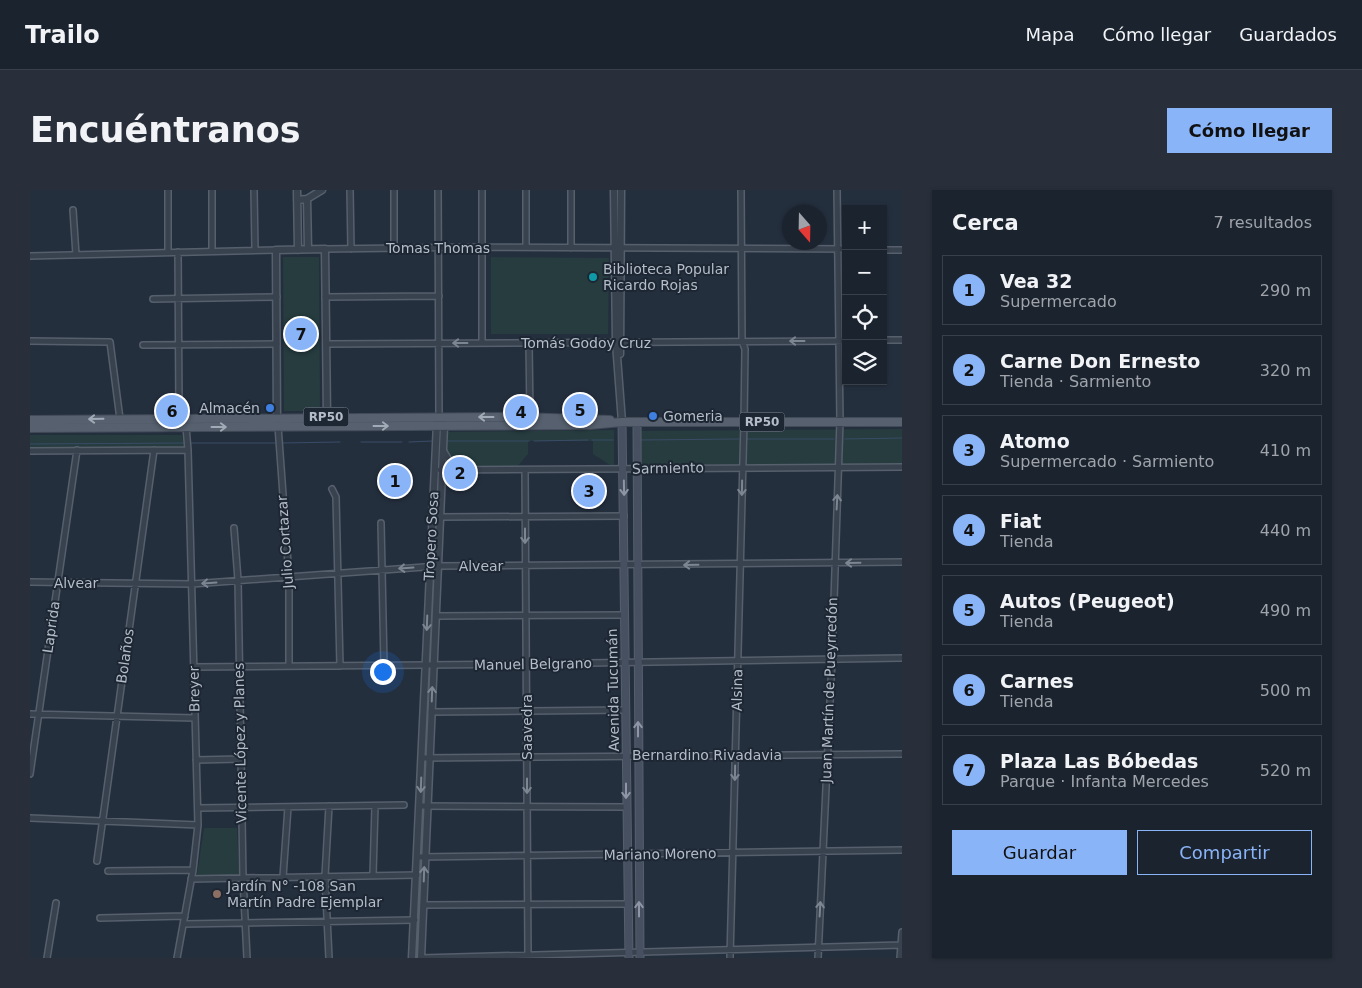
<!DOCTYPE html>
<html lang="es">
<meta charset="utf-8">
<style>
:root{--surface:#1b232e;--page:#282f3a;--text:#f1f3f6;--muted:#a0a4aa;--line:#39404a;--accent:#8ab4f8}
body{margin:0;font-family:"DejaVu Sans",sans-serif;background:var(--page);color:var(--text)}
.controls{position:absolute;right:15px;top:15px;display:grid;overflow:hidden;border-radius:0px;box-shadow:0 1px 4px #0004}
.controls button{width:45px;height:45px;display:grid;place-items:center;padding:0;border:0;border-bottom:1px solid var(--line);background:var(--surface);color:var(--text);font:25px sans-serif}
.compass{position:absolute;left:752px;top:15px;width:45px;height:45px;border-radius:50%;background:var(--surface);box-shadow:0 1px 4px #0004;rotate:160deg}
.you{position:absolute;left:352px;top:481px;width:18px;height:18px;margin:-12px;border:4px solid #fff;border-radius:50%;background:#1a73e8;box-shadow:0 0 0 8px #1a73e833}
.badge{display:grid;place-items:center;width:32px;height:32px;border-radius:50%;background:var(--accent);color:#111;font-size:16px;font-weight:700}
.pin{position:absolute;translate:-50% -50%;border:2px solid #fff;box-shadow:0 1px 5px #0006}
.list{margin:0;padding:0;list-style:none}
h2{display:flex;justify-content:space-between;align-items:center;height:65px;margin:0;padding:0 20px;font-size:21px}
h2 small{font-size:16px;font-weight:400;color:var(--muted)}
.list li{display:grid;grid-template-columns:32px 1fr auto;gap:15px;align-items:center;box-sizing:border-box;height:70px;margin:0 10px 10px;padding:0 10px;border:1px solid var(--line);border-radius:0px}
.list b{display:block;font-size:19px;white-space:nowrap}
.list p{margin:0;font-size:16px;white-space:nowrap;color:var(--muted)}
.list em{font-size:16px;font-style:normal;color:var(--muted)}
.actions{display:flex;gap:10px;padding:15px 20px}
.actions a{flex:1;padding:11px 0;border:1px solid var(--accent);border-radius:0px;text-align:center;font-size:18px;color:var(--accent)}
.actions .main{background:var(--accent);color:#111}
.icon{flex:none;width:28px;height:28px;fill:none;stroke:currentColor;stroke-width:2;stroke-linecap:round;stroke-linejoin:round}
.map{position:relative;flex:none;width:872px;height:768px;overflow:hidden;border-radius:0px}
header{display:flex;align-items:center;gap:30px;box-sizing:border-box;height:70px;padding:0 25px;background:var(--surface);border-bottom:1px solid var(--line)}
header strong{font-size:24px}
nav{display:flex;gap:28px;margin-inline-start:auto;font-size:18px}
.intro{display:flex;align-items:center;justify-content:space-between;box-sizing:border-box;height:120px;padding:0 30px}
h1{margin:0;font-size:35px}
.button{padding:12px 22px;border-radius:0px;background:var(--accent);color:#111;font-size:18px;font-weight:700}
main{display:flex;gap:30px;padding:0 30px}
aside{flex:1;background:var(--surface);border-radius:0px;box-shadow:0 1px 4px #0004}
.map>svg:first-child{display:block}
.green{fill:#263c3f}
.lines{fill:none;stroke-linecap:round;stroke-linejoin:round}
.stream{stroke:#394c67;stroke-width:1}
.minor-casing{stroke:#565f6c;stroke-width:8}
.tertiary-casing{stroke:#565f6c;stroke-width:9}
.secondary-casing{stroke:#565f6c;stroke-width:9}
.primary-casing{stroke:#414a57;stroke-width:10}
.minor{stroke:#38414e;stroke-width:5}
.tertiary{stroke:#38414e;stroke-width:6}
.secondary{stroke:#465061;stroke-width:7}
.primary{stroke:#56606e;stroke-width:8}
.oneway{stroke:#7c8592}
.oneway2{stroke:#a1aab7}
.oneway3{stroke:#8e96a5}
.culture-dot{fill:#0f9aa8;stroke:#1d2633;stroke-width:2}
.shop-dot{fill:#3f7fe0;stroke:#1d2633;stroke-width:2}
.education-dot{fill:#8d6e63;stroke:#1d2633;stroke-width:2}
.labels{text-anchor:middle;stroke-width:4;stroke-linejoin:round;paint-order:stroke}
.shield{fill:#1d2633;stroke:#878f9c;stroke-width:1}
.shield-label{font-size:12px;font-weight:bold;fill:#b4bcc9}
.street-label{font-size:14px;fill:#b4bcc9;stroke:#1d2633}
.poi-label{font-size:14px;fill:#b4bcc9;stroke:#1d2633;text-anchor:start}
</style>
<header>
<strong>Trailo</strong>
<nav><a>Mapa</a><a>Cómo llegar</a><a>Guardados</a></nav>
</header>
<div class="intro"><h1>Encuéntranos</h1><a class="button">Cómo llegar</a></div>
<main>
<div class="map">
<svg width="872" height="768" viewBox="0 0 872 768">
<rect width="100%" height="100%" fill="#242f3e"/>
<path class="green" d="M 253,67 L 289,67 L 290,221 L 254,221 Z
M 461,67 L 579,68 L 578,144 L 461,144 Z
M 872,239 L 872,274 L 612,274 L 611,241 Z
M 584,240 L 584,275 L 580,275 L 563,264 L 563,251 L 498,251 L 498,264 L 487,277 L 416,276 L 417,242 Z
M 0,245 L 152,245 L 154,257 L 0,259 Z
M 174,638 L 207,638 L 209,685 L 167,685 Z"/>
<g class="lines">
<path class="stream" d="M 714,249 L 804,249
M 815,249 L 872,248
M 562,250 L 583,250
M 610,250 L 709,249
M 418,251 L 499,251
M 504,251 L 558,250
M 331,252 L 372,252
M 379,252 L 403,251
M 161,253 L 245,253
M 253,253 L 310,252
M 0,254 L 154,253"/>
<g class="minor-casing">
<path id="minor" d="M 138,0 L 138,62
M 182,0 L 182,61
M 224,0 L 225,60
M 320,0 L 321,59
M 408,0 L 409,227
M 452,0 L 452,153
M 496,0 L 496,57
M 541,0 L 541,58
M 43,20 L 46,65
M 364,58 L 364,0
M 295,59 L 452,57 L 816,59
M 853,60 L 872,60
M 0,66 L 246,60
M 295,107 L 409,106
M 123,109 L 247,107
M 853,150 L 872,150
M 0,151 L 80,152 L 90,229
M 499,153 L 500,228
M 296,154 L 816,151
M 113,155 L 247,154
M 248,236 L 259,387 L 259,476
M 413,260 L 419,270 L 432,280
M 0,261 L 158,260
M 410,280 L 872,277
M 495,280 L 498,765
M 302,299 L 306,307 L 310,476
M 410,327 L 594,326
M 351,333 L 354,475
M 204,338 L 208,390 L 213,688 L 217,768
M 0,392 L 162,394 L 408,376 L 872,372
M 406,426 L 595,425
M 164,477 L 496,474 L 872,468
M 401,522 L 596,520
M 0,524 L 165,528
M 392,568 L 872,564
M 166,570 L 210,569
M 0,584 L 47,260
M 390,616 L 596,617
M 168,618 L 374,615
M 0,628 L 168,635
M 388,667 L 872,660
M 67,671 L 124,260
M 78,681 L 163,680
M 343,685 L 345,616
M 253,687 L 258,617
M 161,689 L 387,685
M 393,715 L 598,714
M 70,728 L 155,726
M 154,734 L 385,730
M 17,768 L 26,713
M 147,768 L 163,680 L 168,635 L 158,260 L 156,237 L 149,218 L 148,62
M 299,768 L 295,686 L 299,616
M 391,768 L 872,755
M 700,768 L 714,232 L 715,159 L 712,151 L 711,0
M 788,768 L 802,470 L 810,231 L 807,0
M 870,768 L 872,742"/>
</g>
<g class="tertiary-casing">
<path id="tertiary" d="M 267,0 L 268,60
M 584,0 L 586,153 L 592,232
M 277,9 L 278,59
M 267,10 L 277,9 L 292,0
M 590,164 L 591,0
M 247,232 L 246,60 L 295,59 L 297,227
M 382,768 L 407,233
M 391,768 L 414,236 L 409,227"/>
</g>
<g class="secondary-casing">
<path id="secondary" d="M 592,232 L 599,768
M 607,232 L 610,768"/>
</g>
<g class="primary-casing">
<path id="primary" d="M 0,230 L 490,227 L 580,230
M 0,238 L 560,235 L 592,232 L 872,232"/>
</g>
<use href="#minor" class="minor"/>
<use href="#tertiary" class="tertiary"/>
<use href="#secondary" class="secondary"/>
<use href="#primary" class="primary"/>
</g>
<defs><path id="oneway-shaft" d="M-6 0H5M1.5-3L5.5 0L1.5 3" fill="none" stroke-width="1.6" stroke-linecap="round" stroke-linejoin="round" transform="scale(1.25)"/></defs>
<g class="oneway">
<use href="#oneway-shaft" transform="translate(767 151) rotate(180)"/>
<use href="#oneway-shaft" transform="translate(430 153) rotate(180)"/>
<use href="#oneway-shaft" transform="translate(712 298) rotate(91)"/>
<use href="#oneway-shaft" transform="translate(807 312) rotate(-87)"/>
<use href="#oneway-shaft" transform="translate(495 346) rotate(90)"/>
<use href="#oneway-shaft" transform="translate(823 373) rotate(179)"/>
<use href="#oneway-shaft" transform="translate(661 375) rotate(179)"/>
<use href="#oneway-shaft" transform="translate(376 378) rotate(176)"/>
<use href="#oneway-shaft" transform="translate(179 393) rotate(176)"/>
<use href="#oneway-shaft" transform="translate(397 433) rotate(92)"/>
<use href="#oneway-shaft" transform="translate(402 504) rotate(-88)"/>
<use href="#oneway-shaft" transform="translate(705 583) rotate(91)"/>
<use href="#oneway-shaft" transform="translate(391 595) rotate(92)"/>
<use href="#oneway-shaft" transform="translate(497 596) rotate(90)"/>
<use href="#oneway-shaft" transform="translate(394 684) rotate(-88)"/>
<use href="#oneway-shaft" transform="translate(790 719) rotate(-87)"/>
</g>
<g class="oneway2">
<use href="#oneway-shaft" transform="translate(456 227) rotate(180)"/>
<use href="#oneway-shaft" transform="translate(66 229) rotate(179)"/>
<use href="#oneway-shaft" transform="translate(351 236)"/>
<use href="#oneway-shaft" transform="translate(189 237)"/>
</g>
<g class="oneway3">
<use href="#oneway-shaft" transform="translate(594 298) rotate(89)"/>
<use href="#oneway-shaft" transform="translate(608 539) rotate(-90)"/>
<use href="#oneway-shaft" transform="translate(596 601) rotate(90)"/>
<use href="#oneway-shaft" transform="translate(609 719) rotate(-90)"/>
</g>
<circle class="culture-dot" cx="563" cy="87" r="5"/>
<g class="shop-dot">
<circle cx="240" cy="218" r="5"/>
<circle cx="623" cy="226" r="5"/>
</g>
<circle class="education-dot" cx="187" cy="704" r="5"/>
<g class="labels">
<g class="shield">
<rect x="273.5" y="217.5" width="45" height="19" rx="4"/>
<rect x="709.5" y="222.5" width="45" height="19" rx="4"/>
</g>
<g class="shield-label">
<text x="296" y="231">RP50</text>
<text x="732" y="236">RP50</text>
</g>
<g class="street-label">
<text x="408" y="63">Tomas Thomas</text>
<text x="556" y="158">Tomás Godoy Cruz</text>
<text transform="translate(638 278) rotate(-1)" y="5">Sarmiento</text>
<text transform="translate(401 346) rotate(-87)" y="5">Tropero Sosa</text>
<text transform="translate(255 352) rotate(-94)" y="5">Julio Cortazar</text>
<text x="451" y="381">Alvear</text>
<text x="46" y="398">Alvear</text>
<text transform="translate(21 437) rotate(-82)" y="5">Laprida</text>
<text transform="translate(95 466) rotate(-82)" y="5">Bolaños</text>
<text transform="translate(503 474) rotate(-1)" y="5">Manuel Belgrano</text>
<text transform="translate(164 499) rotate(-91)" y="5">Breyer</text>
<text transform="translate(583 500) rotate(-91)" y="5">Avenida Tucumán</text>
<text transform="translate(707 500) rotate(-89)" y="5">Alsina</text>
<text transform="translate(799 500) rotate(-88)" y="5">Juan Martín de Pueyrredón</text>
<text transform="translate(497 537) rotate(-90)" y="5">Saavedra</text>
<text transform="translate(210 553) rotate(-91)" y="5">Vicente López y Planes</text>
<text x="677" y="570">Bernardino Rivadavia</text>
<text transform="translate(630 664) rotate(-1)" y="5">Mariano Moreno</text>
</g>
<g class="poi-label">
<text x="573" y="84">Biblioteca Popular<tspan x="573" dy="16">Ricardo Rojas</tspan></text>
<text x="230" y="223" text-anchor="end">Almacén</text>
<text x="633" y="231">Gomeria</text>
<text x="197" y="701">Jardín N° -108 San<tspan x="197" dy="16">Martín Padre Ejemplar</tspan></text>
</g>
</g>
</svg>
<div class="controls">
<button>+</button>
<button>−</button>
<button><svg class="icon" aria-label="locate" viewBox="0 0 24 24"><circle cx="12" cy="12" r="6"/><path d="M12 2v4M12 18v4M2 12h4M18 12h4"/></svg></button>
<button><svg class="icon" aria-label="layers" viewBox="0 0 24 24"><path d="M12 4l9 5-9 5-9-5zM3 14l9 5 9-5"/></svg></button>
</div>
<svg class="compass" viewBox="-18 -18 36 36"><path d="M0-13l5 13h-10z" fill="#e53935"/><path d="M0 13l5-13h-10z" fill="#a0a4aa"/></svg>
<div class="you"></div>
<div class="pin badge" style="left:365px;top:291px">1</div>
<div class="pin badge" style="left:430px;top:283px">2</div>
<div class="pin badge" style="left:559px;top:301px">3</div>
<div class="pin badge" style="left:491px;top:222px">4</div>
<div class="pin badge" style="left:550px;top:220px">5</div>
<div class="pin badge" style="left:142px;top:221px">6</div>
<div class="pin badge" style="left:271px;top:144px">7</div>
</div>
<aside>
<h2>Cerca<small>7 resultados</small></h2>
<ul class="list">
<li><span class="badge">1</span><div><b>Vea 32</b><p>Supermercado</p></div><em>290 m</em></li>
<li><span class="badge">2</span><div><b>Carne Don Ernesto</b><p>Tienda · Sarmiento</p></div><em>320 m</em></li>
<li><span class="badge">3</span><div><b>Atomo</b><p>Supermercado · Sarmiento</p></div><em>410 m</em></li>
<li><span class="badge">4</span><div><b>Fiat</b><p>Tienda</p></div><em>440 m</em></li>
<li><span class="badge">5</span><div><b>Autos (Peugeot)</b><p>Tienda</p></div><em>490 m</em></li>
<li><span class="badge">6</span><div><b>Carnes</b><p>Tienda</p></div><em>500 m</em></li>
<li><span class="badge">7</span><div><b>Plaza Las Bóbedas</b><p>Parque · Infanta Mercedes</p></div><em>520 m</em></li>
</ul>
<div class="actions"><a class="main">Guardar</a><a>Compartir</a></div>
</aside>
</main>
